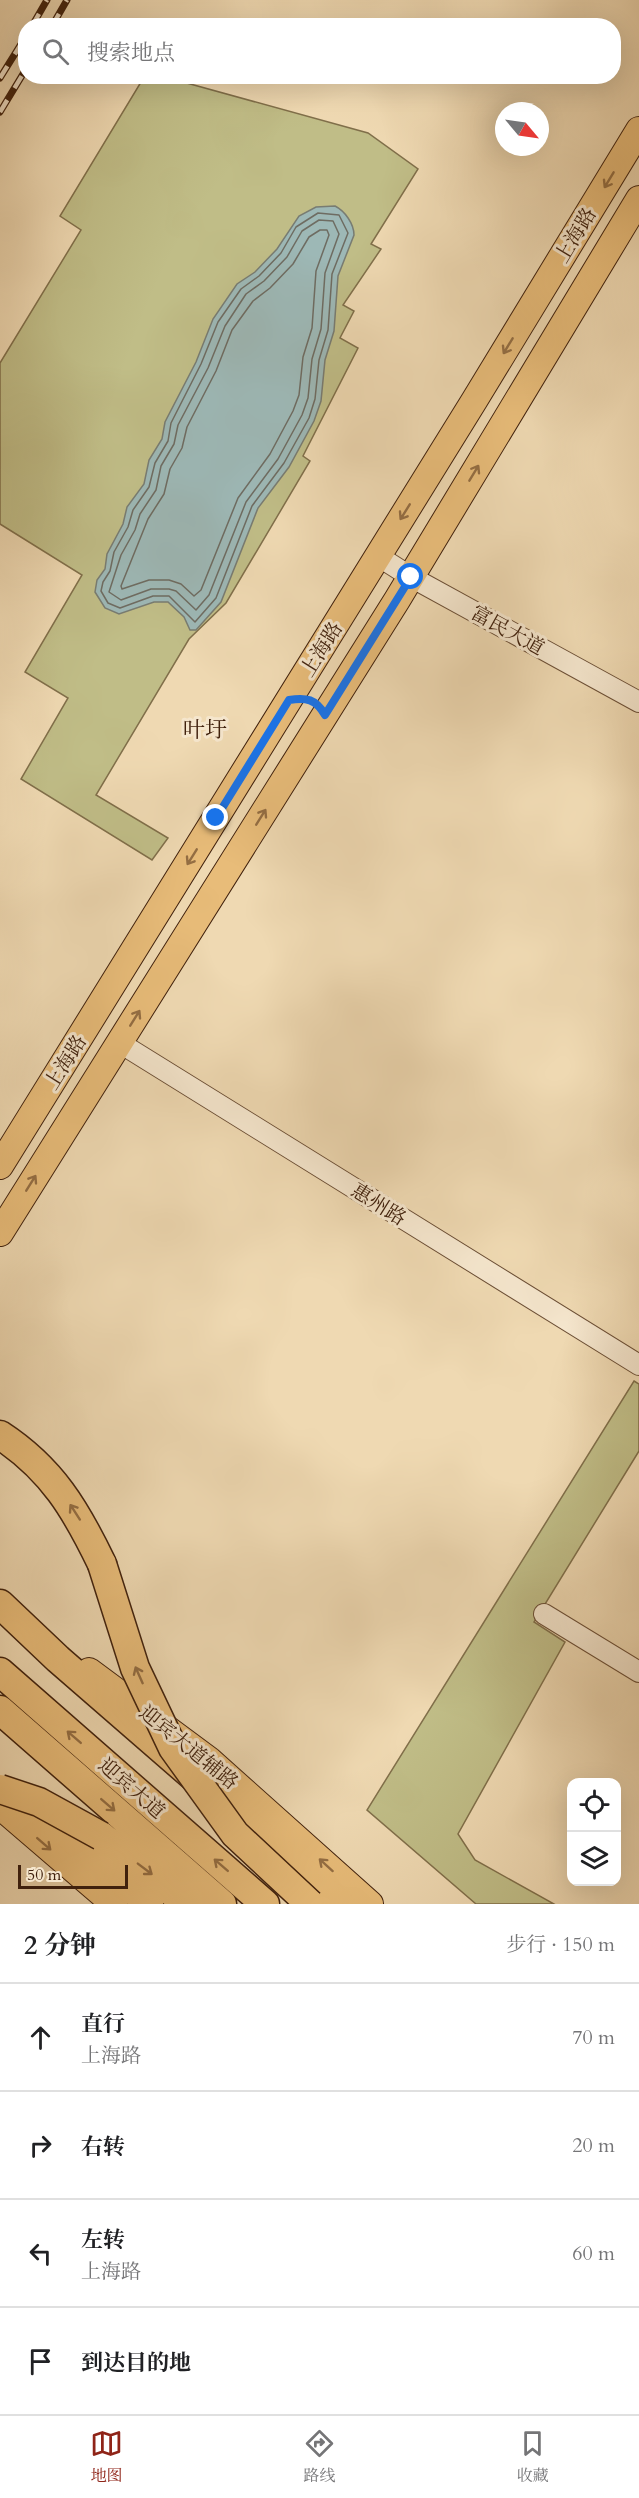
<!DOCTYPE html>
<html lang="zh">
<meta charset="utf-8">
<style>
:root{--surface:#fff;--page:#f6f6f6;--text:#202124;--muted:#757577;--line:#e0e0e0;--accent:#8f2418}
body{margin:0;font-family:Cardo,"Noto Serif SC",serif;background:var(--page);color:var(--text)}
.controls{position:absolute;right:18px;bottom:18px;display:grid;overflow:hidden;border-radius:12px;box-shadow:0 6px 24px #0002}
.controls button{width:54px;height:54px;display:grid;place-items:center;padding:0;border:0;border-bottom:2px solid var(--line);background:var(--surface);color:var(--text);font:30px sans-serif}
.compass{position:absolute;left:495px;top:102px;width:54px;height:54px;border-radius:50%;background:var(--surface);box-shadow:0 6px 24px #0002;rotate:119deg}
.scale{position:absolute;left:18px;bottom:15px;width:110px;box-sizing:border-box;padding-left:6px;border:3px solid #40210d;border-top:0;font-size:16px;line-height:21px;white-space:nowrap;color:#40210d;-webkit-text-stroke:4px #f5e6cd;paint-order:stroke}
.stop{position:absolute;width:18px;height:18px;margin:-14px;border:4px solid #1a73e8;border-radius:50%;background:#fff}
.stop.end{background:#1a73e8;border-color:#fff;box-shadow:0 2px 6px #0008}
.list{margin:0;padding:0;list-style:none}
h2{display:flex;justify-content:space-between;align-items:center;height:78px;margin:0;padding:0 24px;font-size:26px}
h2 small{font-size:20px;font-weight:400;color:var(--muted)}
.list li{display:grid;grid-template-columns:39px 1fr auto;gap:18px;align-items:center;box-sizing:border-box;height:108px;padding:0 24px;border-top:2px solid var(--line)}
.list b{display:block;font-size:22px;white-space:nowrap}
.list p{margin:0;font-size:20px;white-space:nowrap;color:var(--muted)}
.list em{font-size:20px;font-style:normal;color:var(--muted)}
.icon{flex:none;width:33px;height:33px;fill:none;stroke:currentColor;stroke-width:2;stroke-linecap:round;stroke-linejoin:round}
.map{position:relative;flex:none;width:639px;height:1904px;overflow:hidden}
.search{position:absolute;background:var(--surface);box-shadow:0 6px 24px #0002;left:18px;right:18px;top:18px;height:66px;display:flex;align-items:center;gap:15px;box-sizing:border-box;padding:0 21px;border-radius:24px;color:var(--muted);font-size:22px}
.sheet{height:510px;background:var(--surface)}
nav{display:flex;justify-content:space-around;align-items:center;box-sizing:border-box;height:84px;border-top:2px solid var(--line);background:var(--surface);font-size:16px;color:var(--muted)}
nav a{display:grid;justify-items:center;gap:3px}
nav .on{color:var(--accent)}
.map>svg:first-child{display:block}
.green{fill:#c0bd87;stroke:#806f4a;stroke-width:1.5}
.water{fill:#9db8b6;stroke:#787c72;stroke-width:1.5}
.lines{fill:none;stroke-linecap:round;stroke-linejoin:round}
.shore{stroke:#6e6c62;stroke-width:1.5}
.minor-casing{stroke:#6c4f36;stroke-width:22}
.major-casing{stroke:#40210d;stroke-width:28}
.highway-casing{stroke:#40210d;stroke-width:31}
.minor{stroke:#f5e6cd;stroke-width:20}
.major{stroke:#e8bc79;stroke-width:26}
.highway{stroke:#e8bc79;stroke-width:28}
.rail-casing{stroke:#40210d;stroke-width:7}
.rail{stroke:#f5e6cd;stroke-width:4.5;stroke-dasharray:14;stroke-linecap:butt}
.highway-bridge-casing{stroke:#40210d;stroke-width:31;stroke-linecap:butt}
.highway-bridge{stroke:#e8bc79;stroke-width:28}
.oneway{stroke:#946e43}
.route{stroke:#1a73e8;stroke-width:8}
.labels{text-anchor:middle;stroke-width:6;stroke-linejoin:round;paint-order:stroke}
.street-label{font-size:20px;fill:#40210d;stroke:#f5e6cd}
.quarter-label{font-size:22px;fill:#40210d;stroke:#f5e6cd}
</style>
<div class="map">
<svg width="639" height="1904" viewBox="0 0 639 1904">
<rect width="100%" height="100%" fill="#efd9b2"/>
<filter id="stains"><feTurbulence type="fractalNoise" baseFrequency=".00333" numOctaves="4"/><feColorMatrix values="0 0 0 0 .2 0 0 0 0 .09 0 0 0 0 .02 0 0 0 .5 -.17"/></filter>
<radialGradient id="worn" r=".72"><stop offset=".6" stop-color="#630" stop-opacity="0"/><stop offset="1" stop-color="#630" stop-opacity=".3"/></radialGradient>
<path class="green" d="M 144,77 L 165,77 L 368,133 L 418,169 L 371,244 L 381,249 L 343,305 L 354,311 L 340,338 L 358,348 L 303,456 L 310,461 L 226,603 L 189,639 L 96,795 L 168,838 L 152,860 L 21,779 L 68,698 L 25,672 L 82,575 L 0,524 L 0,363 L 81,230 L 60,216 Z
M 634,1381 L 639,1384 L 639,1451 L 534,1622 L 565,1642 L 458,1834 L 475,1860 L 554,1904 L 476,1904 L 367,1810 Z"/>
<path class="water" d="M 335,206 C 345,211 354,224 354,235 L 338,276 L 334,331 L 325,360 L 321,401 L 314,421 L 289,467 L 258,508 L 221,602 L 196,630 L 190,630 L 184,617 L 168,602 L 154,602 L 119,614 L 105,608 L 95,592 L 97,580 L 105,569 L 107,554 L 123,524 L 127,507 L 144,484 L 149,460 L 162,439 L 165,422 L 196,362 L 213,319 L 237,284 L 255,272 L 277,249 L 299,216 L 316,207 Z"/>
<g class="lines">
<path class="shore" d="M 318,213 L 339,215 L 348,233 L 332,274 L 328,330 L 319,360 L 315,399 L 309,418 L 284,463 L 252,506 L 216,598 L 195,622 L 169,596 L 153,596 L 120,608 L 108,603 L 101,591 L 103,582 L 110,571 L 114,552 L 128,527 L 133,510 L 149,487 L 155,463 L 168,441 L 171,423 L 201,364 L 218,322 L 241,289 L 259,276 L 281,253 L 296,227 Z
M 319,220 L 333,221 L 339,234 L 325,273 L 321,329 L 312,359 L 308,398 L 302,415 L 278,459 L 246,502 L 209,595 L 196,610 L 176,591 L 169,589 L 151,589 L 121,600 L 109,592 L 121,555 L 135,530 L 140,514 L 156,490 L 161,466 L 174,444 L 178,425 L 208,368 L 225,326 L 246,294 L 264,281 L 287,257 L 302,231 Z
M 320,230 L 327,230 L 329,235 L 316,271 L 312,328 L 303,357 L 299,395 L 293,411 L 270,454 L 238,498 L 201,590 L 194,596 L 181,584 L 169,580 L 149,580 L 122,589 L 121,586 L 148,519 L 164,494 L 170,469 L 182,448 L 187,427 L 216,371 L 232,330 L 253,301 L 270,288 L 293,264 L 309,237 Z"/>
<g class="minor-casing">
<path id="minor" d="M 378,556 L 411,577 L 639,702
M 120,1043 L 639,1365
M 544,1614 L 639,1672"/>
</g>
<g class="major-casing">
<path id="major" d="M 0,1166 L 474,401 L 639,130
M 0,1233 L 397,600 L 639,199
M 89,1671 L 209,1760 L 370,1904
M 0,1806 L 114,1904"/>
</g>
<g class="highway-casing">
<path id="highway" d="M 0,1435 C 52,1469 76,1510 102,1564
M 0,1604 L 58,1659 L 340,1904
M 0,1672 L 265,1904
M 0,1710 L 222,1904
M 38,1809 L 149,1904
M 101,1836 L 187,1904"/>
</g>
<use href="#minor" class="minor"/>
<use href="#major" class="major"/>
<use href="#highway" class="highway"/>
<g class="rail-casing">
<path id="rail" d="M 32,26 L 47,0
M 52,26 L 67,0
M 0,78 L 26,36
M 0,112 L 26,69"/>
</g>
<use href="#rail" class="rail"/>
<g class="highway-bridge-casing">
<path id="highway-bridge" d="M 102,1564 L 135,1668 L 173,1748 L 235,1834 L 310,1904
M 0,1789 L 39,1802 L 101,1836"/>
</g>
<use href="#highway-bridge" class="highway-bridge"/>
</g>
<defs><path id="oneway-shaft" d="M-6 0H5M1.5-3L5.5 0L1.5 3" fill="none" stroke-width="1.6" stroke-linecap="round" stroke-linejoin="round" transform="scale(1.5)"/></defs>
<g class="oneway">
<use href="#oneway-shaft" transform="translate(609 180) rotate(121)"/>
<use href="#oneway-shaft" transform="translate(508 346) rotate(121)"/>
<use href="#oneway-shaft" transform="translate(474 473) rotate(-59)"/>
<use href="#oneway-shaft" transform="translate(405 512) rotate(122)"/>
<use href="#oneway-shaft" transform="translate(261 817) rotate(-58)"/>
<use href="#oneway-shaft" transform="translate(192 857) rotate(122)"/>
<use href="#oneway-shaft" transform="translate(135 1018) rotate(-58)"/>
<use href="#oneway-shaft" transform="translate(31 1183) rotate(-58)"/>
<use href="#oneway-shaft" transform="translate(75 1512) rotate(-123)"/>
<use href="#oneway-shaft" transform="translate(139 1675) rotate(-114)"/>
<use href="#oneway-shaft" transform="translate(74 1737) rotate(-139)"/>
<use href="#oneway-shaft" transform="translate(108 1805) rotate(41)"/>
<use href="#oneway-shaft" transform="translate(44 1844) rotate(41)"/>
<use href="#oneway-shaft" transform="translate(221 1865) rotate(-139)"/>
<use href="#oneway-shaft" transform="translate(326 1865) rotate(-138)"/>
<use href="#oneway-shaft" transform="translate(145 1869) rotate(37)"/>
</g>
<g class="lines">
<path class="route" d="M 216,818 L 289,700 C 306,697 316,699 325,715 L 411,577"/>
</g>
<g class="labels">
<g class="street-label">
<text transform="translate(575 235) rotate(-59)" y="7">上海路</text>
<text transform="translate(508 630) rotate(29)" y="7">富民大道</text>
<text transform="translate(321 649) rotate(-58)" y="7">上海路</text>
<text transform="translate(65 1062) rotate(-58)" y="7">上海路</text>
<text transform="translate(379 1204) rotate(32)" y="7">惠州路</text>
<text transform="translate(189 1747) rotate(39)" y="7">迎宾大道辅路</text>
<text transform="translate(132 1788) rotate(41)" y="7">迎宾大道</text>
</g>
<g class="quarter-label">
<text x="205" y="737">叶圩</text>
</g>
</g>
<rect width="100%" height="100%" filter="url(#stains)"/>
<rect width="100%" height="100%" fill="url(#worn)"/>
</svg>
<div class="controls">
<button><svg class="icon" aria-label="locate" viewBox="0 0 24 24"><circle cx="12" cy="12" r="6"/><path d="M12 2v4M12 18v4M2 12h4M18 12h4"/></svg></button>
<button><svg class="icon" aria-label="layers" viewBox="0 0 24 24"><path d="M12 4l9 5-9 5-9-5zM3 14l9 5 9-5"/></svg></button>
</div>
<svg class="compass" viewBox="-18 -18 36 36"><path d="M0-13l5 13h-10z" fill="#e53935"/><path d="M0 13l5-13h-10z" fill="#757577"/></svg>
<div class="scale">50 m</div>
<div class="stop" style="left:411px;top:577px"></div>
<div class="stop end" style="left:216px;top:818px"></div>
<div class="search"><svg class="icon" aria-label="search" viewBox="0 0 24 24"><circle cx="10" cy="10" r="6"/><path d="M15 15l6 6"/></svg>搜索地点</div>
</div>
<section class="sheet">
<h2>2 分钟<small>步行 · 150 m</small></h2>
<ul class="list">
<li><svg class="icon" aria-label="ahead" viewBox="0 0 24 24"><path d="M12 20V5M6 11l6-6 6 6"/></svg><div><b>直行</b><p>上海路</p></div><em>70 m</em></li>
<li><svg class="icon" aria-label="right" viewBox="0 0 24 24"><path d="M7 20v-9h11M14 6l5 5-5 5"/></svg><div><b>右转</b></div><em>20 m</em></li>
<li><svg class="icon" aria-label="left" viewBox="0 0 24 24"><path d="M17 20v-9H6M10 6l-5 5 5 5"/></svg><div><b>左转</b><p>上海路</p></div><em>60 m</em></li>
<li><svg class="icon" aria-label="arrive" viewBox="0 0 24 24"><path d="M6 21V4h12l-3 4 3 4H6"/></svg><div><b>到达目的地</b></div></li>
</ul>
</section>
<nav>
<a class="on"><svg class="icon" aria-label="map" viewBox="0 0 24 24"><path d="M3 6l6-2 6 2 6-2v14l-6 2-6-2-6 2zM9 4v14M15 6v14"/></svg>地图</a>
<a><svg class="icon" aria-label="directions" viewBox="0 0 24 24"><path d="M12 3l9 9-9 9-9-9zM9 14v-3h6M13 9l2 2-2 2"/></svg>路线</a>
<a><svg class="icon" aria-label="saved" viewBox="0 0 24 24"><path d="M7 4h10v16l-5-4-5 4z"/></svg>收藏</a>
</nav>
